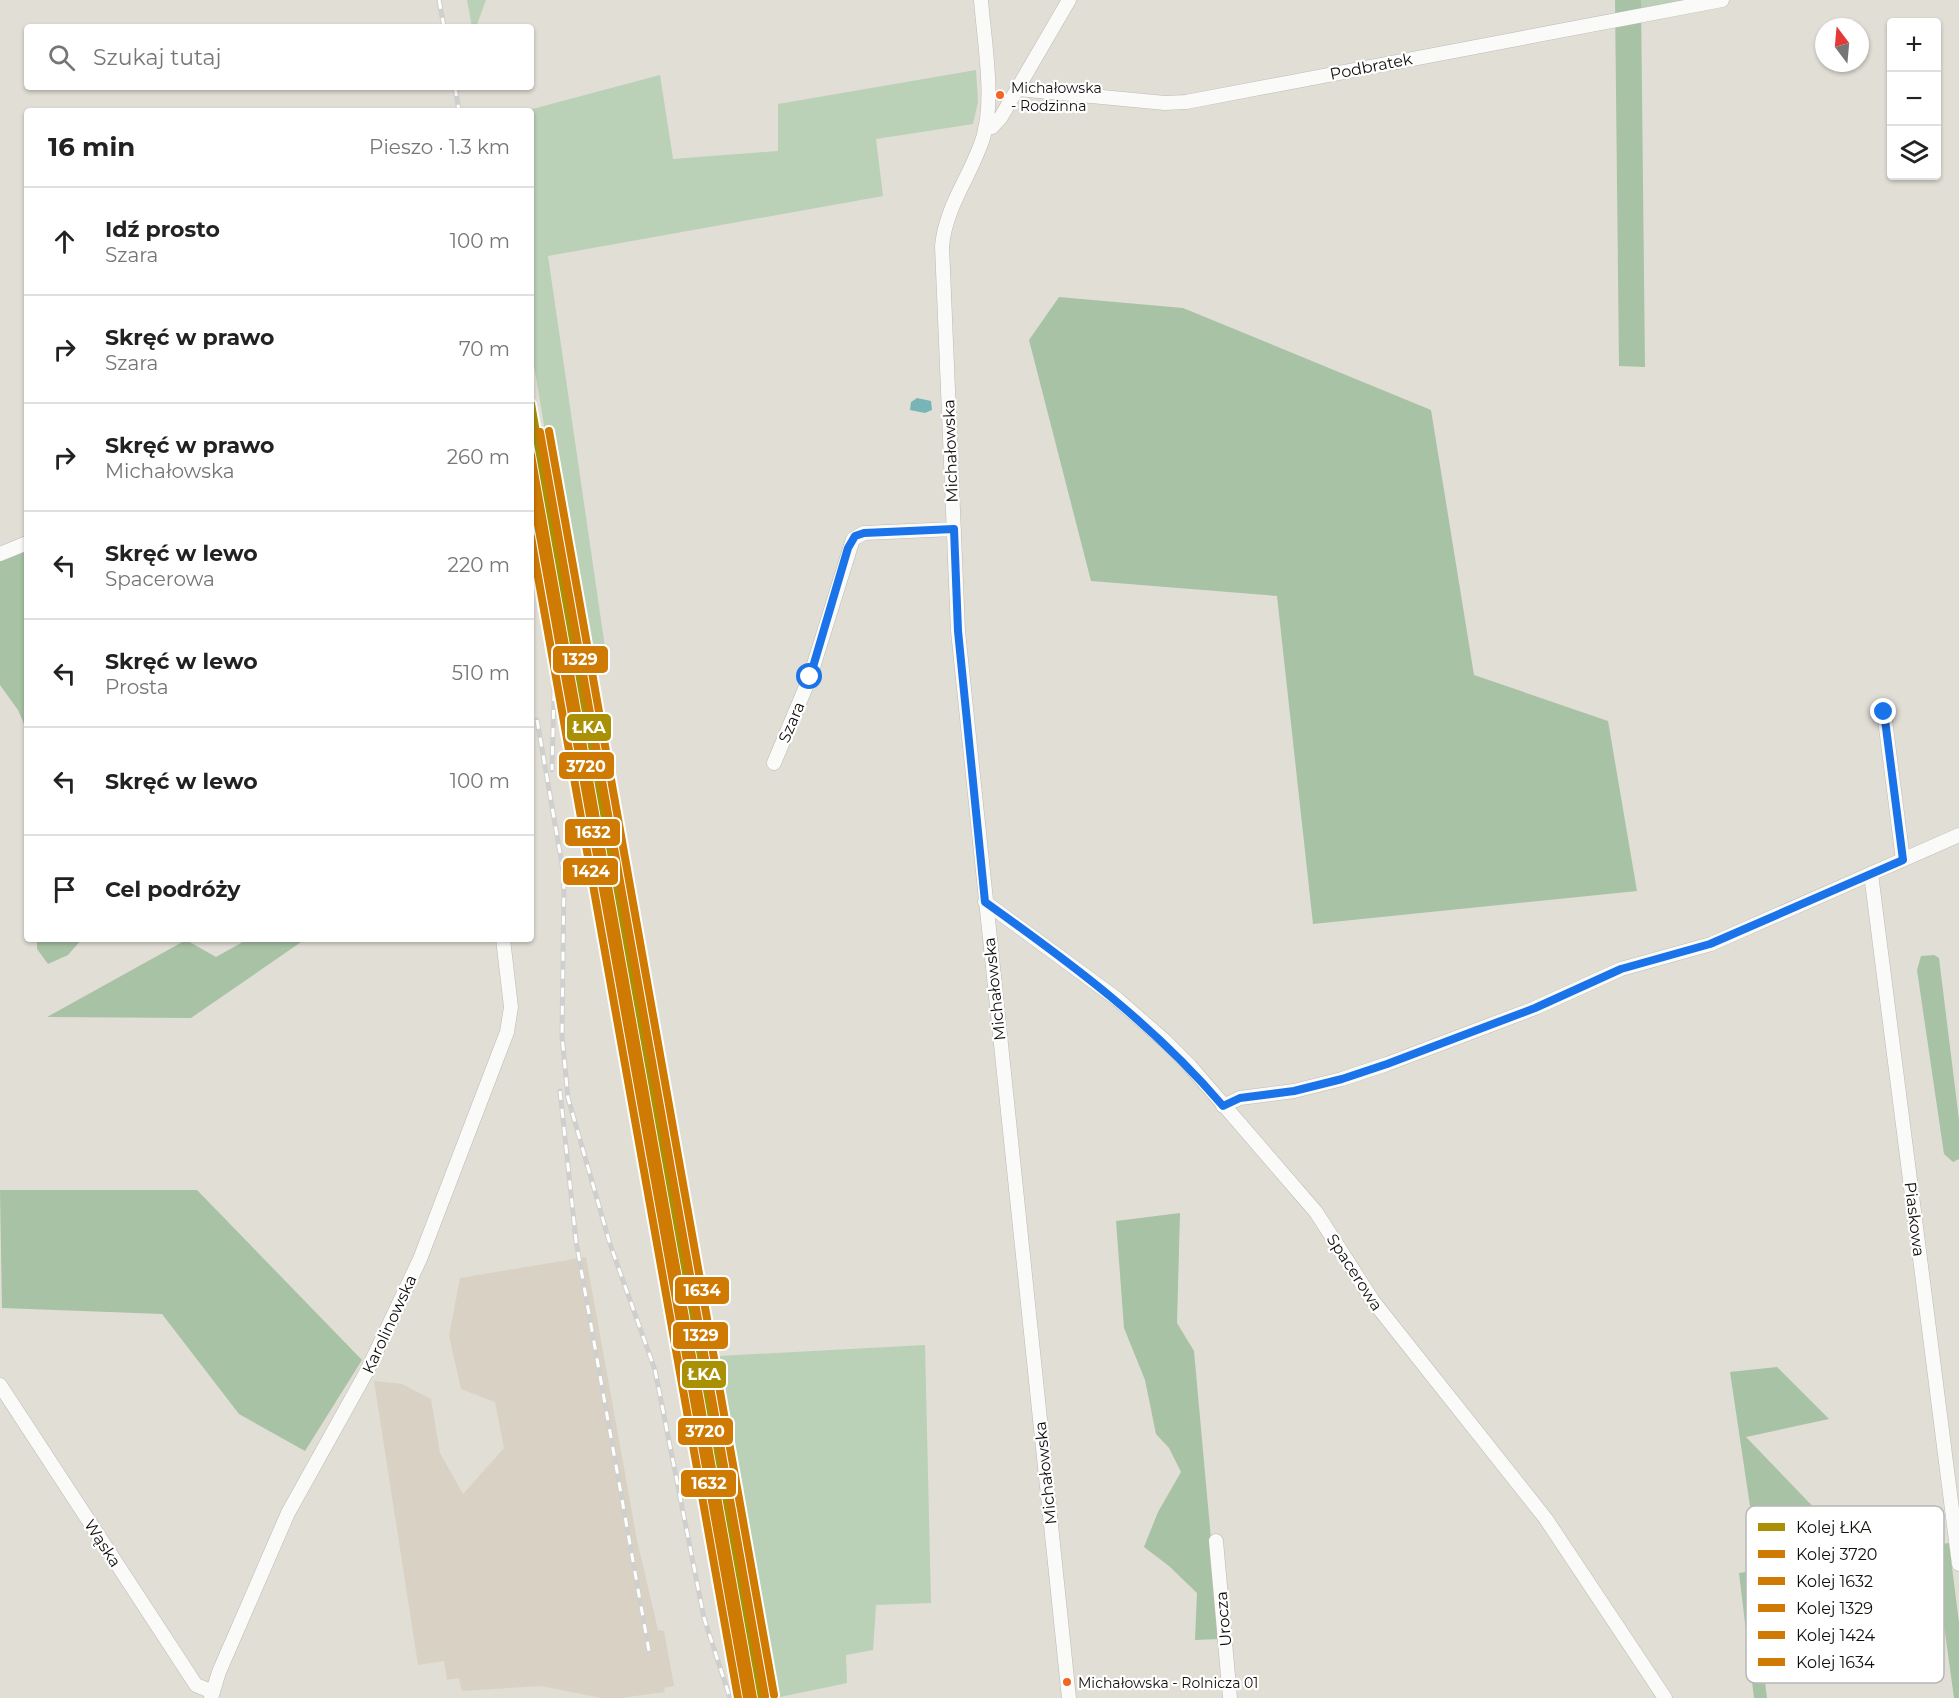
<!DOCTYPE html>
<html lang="pl">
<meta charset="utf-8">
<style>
:root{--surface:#fff;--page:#f6f6f6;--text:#222;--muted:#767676;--line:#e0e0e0}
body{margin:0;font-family:Montserrat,sans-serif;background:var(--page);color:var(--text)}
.controls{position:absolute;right:18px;top:18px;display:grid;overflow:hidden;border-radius:6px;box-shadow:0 2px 4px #0004}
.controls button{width:54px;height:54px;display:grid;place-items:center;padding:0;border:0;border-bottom:2px solid var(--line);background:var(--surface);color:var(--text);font:30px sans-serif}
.compass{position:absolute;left:1815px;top:18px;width:54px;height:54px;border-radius:50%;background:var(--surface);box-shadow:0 2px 4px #0004;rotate:344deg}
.stop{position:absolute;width:18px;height:18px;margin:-14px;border:4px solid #1a73e8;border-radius:50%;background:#fff}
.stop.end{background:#1a73e8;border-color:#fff;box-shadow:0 2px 6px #0008}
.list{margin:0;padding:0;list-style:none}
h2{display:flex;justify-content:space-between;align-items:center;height:78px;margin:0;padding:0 24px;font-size:26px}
h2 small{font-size:20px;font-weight:400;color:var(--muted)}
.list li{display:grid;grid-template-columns:39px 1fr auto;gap:18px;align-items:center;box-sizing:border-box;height:108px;padding:0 24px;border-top:2px solid var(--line)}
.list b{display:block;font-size:22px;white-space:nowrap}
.list p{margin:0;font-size:20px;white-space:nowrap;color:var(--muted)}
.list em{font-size:20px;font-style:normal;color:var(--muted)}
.icon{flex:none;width:33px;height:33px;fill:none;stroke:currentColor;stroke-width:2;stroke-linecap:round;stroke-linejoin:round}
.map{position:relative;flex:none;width:1959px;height:1698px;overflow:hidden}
.search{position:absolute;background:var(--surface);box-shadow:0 2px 4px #0004;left:24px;top:24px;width:510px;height:66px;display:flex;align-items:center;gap:15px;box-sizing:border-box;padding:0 21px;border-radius:6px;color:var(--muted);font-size:22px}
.panel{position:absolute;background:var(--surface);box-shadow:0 2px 4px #0004;left:24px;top:108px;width:510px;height:834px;border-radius:6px}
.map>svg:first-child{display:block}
.built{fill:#d9d2c4}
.green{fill:#bad0b7}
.forest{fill:#a8c2a5}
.water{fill:#77b5b6}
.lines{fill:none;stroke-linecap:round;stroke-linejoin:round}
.stream{stroke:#77b5b6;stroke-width:3}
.minor-casing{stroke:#bcbab4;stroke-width:15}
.minor{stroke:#fafaf9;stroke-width:14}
.rail-casing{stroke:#cfcfcd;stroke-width:5}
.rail{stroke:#fff;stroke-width:3;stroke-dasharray:9;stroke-linecap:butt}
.rail-1-casing{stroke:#fff;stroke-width:12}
.rail-2-casing{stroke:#fff;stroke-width:12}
.rail-3-casing{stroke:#fff;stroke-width:12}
.rail-4-casing{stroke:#fff;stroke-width:12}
.rail-5-casing{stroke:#fff;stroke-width:12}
.rail-6-casing{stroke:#fff;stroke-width:12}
.rail-1{stroke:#a99005;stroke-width:8}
.rail-2{stroke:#cf7a02;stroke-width:8}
.rail-3{stroke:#cf7a02;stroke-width:8}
.rail-4{stroke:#cf7a02;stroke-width:8}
.rail-5{stroke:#cf7a02;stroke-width:8}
.rail-6{stroke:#cf7a02;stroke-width:8}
.route{stroke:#1a73e8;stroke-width:8}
.bus-dot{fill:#f26522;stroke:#fff;stroke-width:2}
.labels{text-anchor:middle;stroke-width:4.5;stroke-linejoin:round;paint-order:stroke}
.bus-label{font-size:14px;fill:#110f0b;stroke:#fff;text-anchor:start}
.street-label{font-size:16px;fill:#110f0b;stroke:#fff}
.key{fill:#fff;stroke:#b8b7b6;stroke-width:1.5}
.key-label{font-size:16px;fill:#110f0b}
.line-badge{stroke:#fff;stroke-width:2}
.badge-label{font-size:16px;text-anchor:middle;font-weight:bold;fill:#fff}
</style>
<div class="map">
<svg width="1959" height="1698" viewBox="0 0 1959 1698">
<rect width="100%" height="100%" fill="#e1ded6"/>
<path class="built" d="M 586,1257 L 637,1540 L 658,1630 L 664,1631 L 674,1686 L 664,1688 L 665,1692 L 621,1698 L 602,1698 L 540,1686 L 462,1691 L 459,1678 L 447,1680 L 444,1661 L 418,1665 L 374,1381 L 402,1384 L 431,1399 L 440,1453 L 463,1494 L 504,1448 L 495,1402 L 461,1389 L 449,1336 L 460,1278 Z"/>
<path class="green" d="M 467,0 L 486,0 L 476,27 L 472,27 Z
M 1641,0 L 1702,0 L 1641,12 Z
M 976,70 L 978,102 L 973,124 L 876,139 L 883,196 L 548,256 L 608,668 L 580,639 L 531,348 L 531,111 L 525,111 L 660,75 L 673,159 L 778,151 L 778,104 Z
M 925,1345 L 931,1603 L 876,1605 L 873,1650 L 846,1655 L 847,1683 L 775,1698 L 719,1356 Z"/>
<path class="forest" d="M 1615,0 L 1641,0 L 1645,367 L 1619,366 Z
M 1059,297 L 1183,308 L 1431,410 L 1474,675 L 1608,721 L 1637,891 L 1313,924 L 1277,596 L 1091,581 L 1029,340 Z
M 21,548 L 27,558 L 27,731 L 18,710 L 0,685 L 0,558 Z
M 37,939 L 82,939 L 68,955 L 48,964 L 37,949 Z
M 248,939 L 304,940 L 191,1018 L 47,1017 L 186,940 L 216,957 Z
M 1934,955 L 1939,958 L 1959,1120 L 1959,1159 L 1953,1162 L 1944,1154 L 1917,970 L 1921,956 Z
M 0,1190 L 197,1190 L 362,1360 L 305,1451 L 239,1414 L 162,1314 L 2,1308 Z
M 1180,1213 L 1177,1323 L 1194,1351 L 1220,1639 L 1195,1640 L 1197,1593 L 1169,1566 L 1144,1547 L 1158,1512 L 1181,1472 L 1169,1448 L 1156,1434 L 1145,1380 L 1124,1328 L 1116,1221 Z
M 1777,1367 L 1829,1419 L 1746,1437 L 1847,1542 L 1778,1549 L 1774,1536 L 1754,1533 L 1730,1372 Z
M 1949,1543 L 1959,1623 L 1959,1698 L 1954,1698 L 1933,1545 Z
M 1751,1571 L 1767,1698 L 1754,1698 L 1739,1573 Z"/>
<path class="water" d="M 917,398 L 931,401 L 932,410 L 925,413 L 910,410 L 911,402 Z"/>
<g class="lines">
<path class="stream" d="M 724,1419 L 770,1698"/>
<g class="minor-casing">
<path id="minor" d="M 981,0 C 984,40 995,100 983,138 C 971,176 946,205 942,246 L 958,631 L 1069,1698
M 1018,89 L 1165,103 L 1186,102 L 1722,0
M 985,129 L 992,127 L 1001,117 L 1069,0
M 0,554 L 27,543
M 1884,712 L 1903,860
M 774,763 L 810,677 L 853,539 L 864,533 L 954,529
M 1871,874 L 1959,1564
M 985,902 L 1117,999 L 1164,1040 L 1190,1066 L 1316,1212 L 1373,1301 L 1546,1519 L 1665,1698
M 1223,1106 L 1240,1098 L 1294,1091 L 1342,1079 L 1387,1064 L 1535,1008 L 1621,969 L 1711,944 L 1959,835
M 0,1385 L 196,1685 L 213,1692
M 1216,1541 L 1230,1698
M 211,1698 L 219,1672 L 288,1513 L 367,1371 L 420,1259 L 507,1032 L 511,1007 L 503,939"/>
</g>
<use href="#minor" class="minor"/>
<g class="rail-casing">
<path id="rail" d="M 439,0 L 444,27
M 455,87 L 459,111
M 531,514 L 555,654 L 552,770
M 537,720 L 564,876 L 562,1036 L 568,1098 L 610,1244 L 655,1370 L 704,1618 L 730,1698
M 560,1091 L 576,1241 L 649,1651"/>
</g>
<use href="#rail" class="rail"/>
<g class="rail-1-casing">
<path id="rail-1" d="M 531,404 L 762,1698"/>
</g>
<g class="rail-2-casing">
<path id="rail-2" d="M 531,455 L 753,1698"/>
</g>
<g class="rail-3-casing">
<path id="rail-3" d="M 531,485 L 747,1698"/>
</g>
<g class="rail-4-casing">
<path id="rail-4" d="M 540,432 L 765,1696"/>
</g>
<g class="rail-5-casing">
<path id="rail-5" d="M 531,537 L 738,1698"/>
</g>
<g class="rail-6-casing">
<path id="rail-6" d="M 549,431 L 774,1695"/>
</g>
<use href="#rail-1" class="rail-1"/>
<use href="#rail-2" class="rail-2"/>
<use href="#rail-3" class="rail-3"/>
<use href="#rail-4" class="rail-4"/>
<use href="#rail-5" class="rail-5"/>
<use href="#rail-6" class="rail-6"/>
</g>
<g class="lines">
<path class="route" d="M 810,677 L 848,548 L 855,536 L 864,533 L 954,529 L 958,631 L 985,902 C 1072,964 1153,1024 1223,1106 L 1240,1098 L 1294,1091 L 1342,1079 L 1387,1064 L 1535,1008 L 1621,969 L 1710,944 L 1903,860 L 1884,712"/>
</g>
<g class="bus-dot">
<circle cx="1000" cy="95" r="5"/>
<circle cx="1067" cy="1682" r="5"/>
</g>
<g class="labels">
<g class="bus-label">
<text x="1011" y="93">Michałowska<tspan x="1011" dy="18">- Rodzinna</tspan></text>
<text x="1078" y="1688">Michałowska - Rolnicza 01</text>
</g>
<g class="street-label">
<text transform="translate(1371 66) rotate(-11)" y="6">Podbratek</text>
<text transform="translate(950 451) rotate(-92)" y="6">Michałowska</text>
<text transform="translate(791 722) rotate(-67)" y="6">Szara</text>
<text transform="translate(994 989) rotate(-96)" y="6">Michałowska</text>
<text transform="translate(1915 1219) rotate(83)" y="6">Piaskowa</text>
<text transform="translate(1355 1272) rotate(57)" y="6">Spacerowa</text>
<text transform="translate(389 1324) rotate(-65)" y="6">Karolinowska</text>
<text transform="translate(1045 1473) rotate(-96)" y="6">Michałowska</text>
<text transform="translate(103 1543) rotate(57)" y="6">Wąska</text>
<text transform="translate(1223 1619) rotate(-95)" y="6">Urocza</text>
</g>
</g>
<rect x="1746" y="1506" width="198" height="177" rx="9" class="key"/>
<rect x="1758" y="1523" width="27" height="8" fill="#a99005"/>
<rect x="1758" y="1550" width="27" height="8" fill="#cf7a02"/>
<rect x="1758" y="1577" width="27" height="8" fill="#cf7a02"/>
<rect x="1758" y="1604" width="27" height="8" fill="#cf7a02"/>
<rect x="1758" y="1631" width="27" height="8" fill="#cf7a02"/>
<rect x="1758" y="1658" width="27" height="8" fill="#cf7a02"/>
<g class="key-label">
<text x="1796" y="1533">Kolej ŁKA</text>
<text x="1796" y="1560">Kolej 3720</text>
<text x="1796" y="1587">Kolej 1632</text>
<text x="1796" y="1614">Kolej 1329</text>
<text x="1796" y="1641">Kolej 1424</text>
<text x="1796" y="1668">Kolej 1634</text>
</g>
<g class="line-badge">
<rect x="552" y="645" width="57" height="29" rx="6" fill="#cf7a02"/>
<rect x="566" y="713" width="46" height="29" rx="6" fill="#a99005"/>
<rect x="558" y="751" width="57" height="29" rx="6" fill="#cf7a02"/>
<rect x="564" y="818" width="57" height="29" rx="6" fill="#cf7a02"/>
<rect x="562" y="857" width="57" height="29" rx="6" fill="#cf7a02"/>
<rect x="674" y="1276" width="56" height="29" rx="6" fill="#cf7a02"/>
<rect x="672" y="1321" width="57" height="29" rx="6" fill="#cf7a02"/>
<rect x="681" y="1360" width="46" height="29" rx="6" fill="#a99005"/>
<rect x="677" y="1417" width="57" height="29" rx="6" fill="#cf7a02"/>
<rect x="680" y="1469" width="57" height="29" rx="6" fill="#cf7a02"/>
</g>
<g class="badge-label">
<text x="580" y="665">1329</text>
<text x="589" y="733">ŁKA</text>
<text x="586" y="772">3720</text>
<text x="593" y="838">1632</text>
<text x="591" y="877">1424</text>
<text x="702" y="1296">1634</text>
<text x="701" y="1341">1329</text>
<text x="704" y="1380">ŁKA</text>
<text x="705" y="1437">3720</text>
<text x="709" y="1489">1632</text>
</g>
</svg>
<div class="controls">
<button>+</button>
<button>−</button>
<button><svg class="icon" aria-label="layers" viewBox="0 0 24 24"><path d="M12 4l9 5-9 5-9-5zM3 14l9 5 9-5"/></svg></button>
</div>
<svg class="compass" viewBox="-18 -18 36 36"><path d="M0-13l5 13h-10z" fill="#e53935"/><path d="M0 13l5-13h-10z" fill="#767676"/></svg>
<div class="stop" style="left:810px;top:677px"></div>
<div class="stop end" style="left:1884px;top:712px"></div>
<div class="search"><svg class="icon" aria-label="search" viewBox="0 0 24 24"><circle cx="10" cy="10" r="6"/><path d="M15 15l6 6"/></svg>Szukaj tutaj</div>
<section class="panel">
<h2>16 min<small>Pieszo · 1.3 km</small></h2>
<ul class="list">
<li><svg class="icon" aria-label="ahead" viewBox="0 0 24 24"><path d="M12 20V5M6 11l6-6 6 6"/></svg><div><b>Idź prosto</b><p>Szara</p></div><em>100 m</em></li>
<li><svg class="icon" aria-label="right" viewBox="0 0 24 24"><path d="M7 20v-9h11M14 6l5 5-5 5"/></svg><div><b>Skręć w prawo</b><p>Szara</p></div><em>70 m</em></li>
<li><svg class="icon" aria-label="right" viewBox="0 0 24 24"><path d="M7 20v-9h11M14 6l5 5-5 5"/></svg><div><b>Skręć w prawo</b><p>Michałowska</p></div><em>260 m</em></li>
<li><svg class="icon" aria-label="left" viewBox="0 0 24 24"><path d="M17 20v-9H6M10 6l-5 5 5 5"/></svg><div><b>Skręć w lewo</b><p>Spacerowa</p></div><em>220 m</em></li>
<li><svg class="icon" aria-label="left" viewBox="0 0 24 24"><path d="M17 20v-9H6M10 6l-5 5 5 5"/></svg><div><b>Skręć w lewo</b><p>Prosta</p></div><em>510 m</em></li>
<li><svg class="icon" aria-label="left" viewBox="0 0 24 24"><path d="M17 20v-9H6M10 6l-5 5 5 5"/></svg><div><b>Skręć w lewo</b></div><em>100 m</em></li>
<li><svg class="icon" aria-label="arrive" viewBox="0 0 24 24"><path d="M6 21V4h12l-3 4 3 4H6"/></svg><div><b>Cel podróży</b></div></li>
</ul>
</section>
</div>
